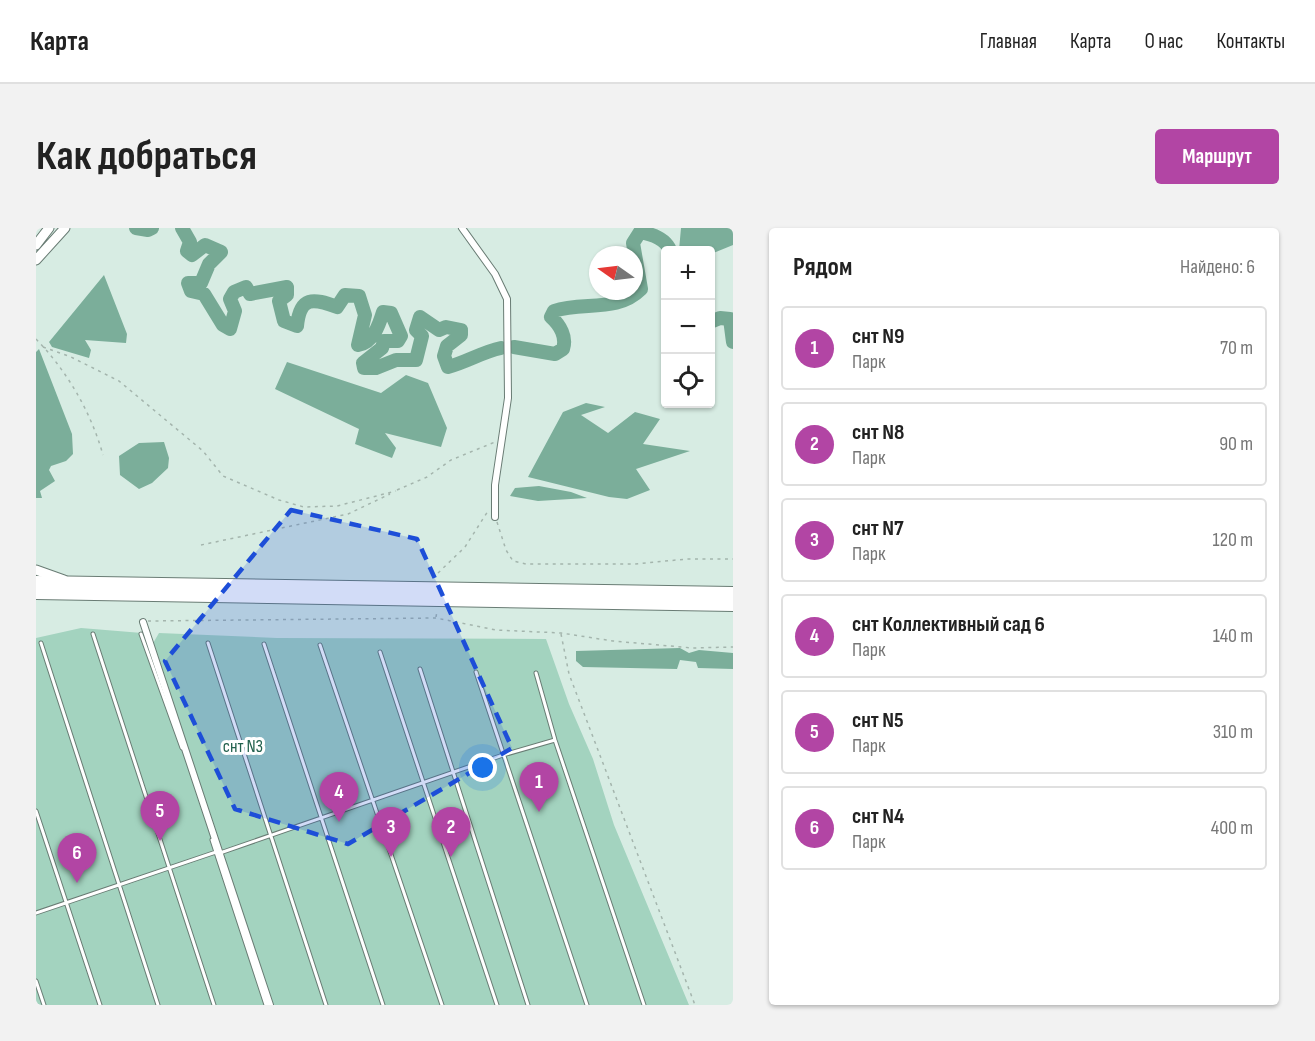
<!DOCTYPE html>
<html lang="ru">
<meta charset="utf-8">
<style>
:root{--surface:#fff;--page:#f2f2f2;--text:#222;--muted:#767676;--line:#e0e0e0;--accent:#b245a4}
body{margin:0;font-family:"Sofia Sans Condensed",sans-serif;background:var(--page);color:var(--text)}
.controls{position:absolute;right:18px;top:18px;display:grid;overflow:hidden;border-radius:6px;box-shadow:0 2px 4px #0004}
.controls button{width:54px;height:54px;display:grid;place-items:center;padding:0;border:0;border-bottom:2px solid var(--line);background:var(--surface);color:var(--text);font:30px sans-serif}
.compass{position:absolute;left:553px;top:18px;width:54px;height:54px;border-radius:50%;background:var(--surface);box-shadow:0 2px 4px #0004;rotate:284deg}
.you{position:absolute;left:447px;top:540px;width:21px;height:21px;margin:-15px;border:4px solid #fff;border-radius:50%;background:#1a73e8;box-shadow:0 0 0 9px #1a73e833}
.badge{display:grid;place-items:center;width:39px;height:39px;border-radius:50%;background:var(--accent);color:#fff;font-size:20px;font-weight:700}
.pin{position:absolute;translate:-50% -50px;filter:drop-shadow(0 2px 3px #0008)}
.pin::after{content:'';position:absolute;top:32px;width:21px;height:18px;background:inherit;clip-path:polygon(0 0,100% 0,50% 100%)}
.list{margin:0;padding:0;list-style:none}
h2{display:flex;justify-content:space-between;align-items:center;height:78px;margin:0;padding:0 24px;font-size:26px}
h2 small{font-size:20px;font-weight:400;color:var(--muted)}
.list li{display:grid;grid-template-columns:39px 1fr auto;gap:18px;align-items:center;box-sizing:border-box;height:84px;margin:0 12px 12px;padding:0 12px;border:2px solid var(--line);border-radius:6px}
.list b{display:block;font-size:22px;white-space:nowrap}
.list p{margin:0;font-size:20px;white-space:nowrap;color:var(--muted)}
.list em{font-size:20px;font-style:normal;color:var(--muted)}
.icon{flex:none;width:33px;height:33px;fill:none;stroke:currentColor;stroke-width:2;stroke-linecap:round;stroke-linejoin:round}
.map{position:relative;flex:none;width:697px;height:777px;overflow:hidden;border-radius:6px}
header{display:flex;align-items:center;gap:36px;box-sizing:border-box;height:84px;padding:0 30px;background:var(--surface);border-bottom:2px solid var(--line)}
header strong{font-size:28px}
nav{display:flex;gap:33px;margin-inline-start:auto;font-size:21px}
.intro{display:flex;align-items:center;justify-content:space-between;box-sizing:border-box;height:144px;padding:0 36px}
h1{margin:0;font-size:42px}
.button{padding:15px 27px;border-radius:6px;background:var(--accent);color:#fff;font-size:21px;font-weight:700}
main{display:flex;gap:36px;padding:0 36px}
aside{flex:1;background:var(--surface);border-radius:6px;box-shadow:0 2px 4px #0004}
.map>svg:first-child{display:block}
.green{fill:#a3d3bf}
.forest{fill:#7bae9a}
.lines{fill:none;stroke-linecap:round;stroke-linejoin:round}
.river{stroke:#76a994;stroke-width:14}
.lane-casing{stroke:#697c74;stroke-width:5}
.street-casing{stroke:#697c74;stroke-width:8}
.secondary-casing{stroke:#697c74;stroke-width:11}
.highway-casing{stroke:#697c74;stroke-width:14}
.path{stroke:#a4b5ad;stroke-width:1.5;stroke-dasharray:3 4.5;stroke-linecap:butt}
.lane{stroke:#fff;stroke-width:3}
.street{stroke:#fff;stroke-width:6}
.secondary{stroke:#fff;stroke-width:9}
.highway{stroke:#fff;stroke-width:12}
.marked{fill:#1d4ed8;fill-opacity:0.2;stroke:#1d4ed8;stroke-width:4.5;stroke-dasharray:12 8;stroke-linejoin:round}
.labels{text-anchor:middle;stroke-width:6;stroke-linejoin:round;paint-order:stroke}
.park-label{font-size:18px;fill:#22614d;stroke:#fff}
</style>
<header>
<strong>Карта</strong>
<nav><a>Главная</a><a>Карта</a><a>О нас</a><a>Контакты</a></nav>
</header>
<div class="intro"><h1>Как добраться</h1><a class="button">Маршрут</a></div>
<main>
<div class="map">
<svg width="697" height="777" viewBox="0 0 697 777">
<rect width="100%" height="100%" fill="#d7ece3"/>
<path class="green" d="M 45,400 L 106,405 L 155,540 L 232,777 L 0,777 L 0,410 Z
M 123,405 L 241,410 L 510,411 L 533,476 L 557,531 L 578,597 L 653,777 L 236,777 L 116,417 Z"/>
<path class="forest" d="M 645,0 L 697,0 L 697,17 L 675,26 L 674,22 L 643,22 Z
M 68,47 L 91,106 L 90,115 L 49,112 L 55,122 L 53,130 L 16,119 L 13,114 Z
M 3,121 L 36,206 L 37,226 L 30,233 L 15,238 L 13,242 L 19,253 L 4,263 L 6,270 L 0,270 L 0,124 Z
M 251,134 L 345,165 L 370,147 L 392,155 L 411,200 L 405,219 L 349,205 L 360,220 L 356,230 L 319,216 L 323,201 L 239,161 Z
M 550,175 L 569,179 L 545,187 L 572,205 L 599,184 L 624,191 L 607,216 L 654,223 L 600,241 L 614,262 L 591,271 L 573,269 L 492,249 L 527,184 Z
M 128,214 L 133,230 L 132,240 L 116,255 L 103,261 L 84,247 L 83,228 L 103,215 Z
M 503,258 L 535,264 L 551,270 L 502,273 L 474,268 L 479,260 Z
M 644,420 L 653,425 L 663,422 L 697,425 L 697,441 L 662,440 L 660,434 L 644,432 L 641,441 L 547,439 L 540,433 L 540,423 Z"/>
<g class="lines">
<path class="river" d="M 100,0 L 112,2 L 116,0
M 146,0 L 154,14 L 151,23 L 156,27 L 169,17 L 185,24 L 173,36 L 165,55 L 152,55 L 155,63 L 168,66 L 187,97 L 194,101 L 199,83 L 194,71 L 198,64 L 210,59 L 214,66 L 251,59 L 251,67 L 243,73 L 248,93 L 261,98 C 264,68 277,70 301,79 L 309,67 L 323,68 L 329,87 L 322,117 C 337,115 343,97 347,84 L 355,85 L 365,108 L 362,113 L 348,113 L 346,120 L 327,135 L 328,140 L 340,140 L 360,132 L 380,132 L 386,108 L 380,102 L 384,89 L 403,102 L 410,99 L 425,102 L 425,107 L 411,118 L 408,128 L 412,139 C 431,134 446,124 465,120
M 674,94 L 684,90 L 694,91 L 697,114
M 478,119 L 519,126 L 527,121 C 531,109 524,97 515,89 L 518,83 C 547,73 581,85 605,61 L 597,15 L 604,4 C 616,6 629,10 634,22"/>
<g class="lane-casing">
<path id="lane" d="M 57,406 L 178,777
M 105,406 L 146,520
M 5,415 L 122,777
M 172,415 L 290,777
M 228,416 L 347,777
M 284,417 L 406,777
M 344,424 L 461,777
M 384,441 L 492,777
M 440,444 L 551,777
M 500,445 L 519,512 L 608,777
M 0,583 L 64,777
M 176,612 L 230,777
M 184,625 L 467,527 L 519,512
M 0,685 L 180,624
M 0,753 L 8,777"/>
</g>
<g class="street-casing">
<path id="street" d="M 426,0 L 459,46 L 471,71 L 472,170 L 459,257 L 459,289
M 107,394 L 234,777"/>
</g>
<g class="secondary-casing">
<path id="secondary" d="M 0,17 L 13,0
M 0,32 L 29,0
M 0,342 L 28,352"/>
</g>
<g class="highway-casing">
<path id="highway" d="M 0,354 L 697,365
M 0,365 L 697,377"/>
</g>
<path class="path" d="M 0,111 C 31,143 55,184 67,227
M 7,119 L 35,129 L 83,153 L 167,223 L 187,248 L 243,272 L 268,279 L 301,278 L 360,263
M 361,262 L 391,249 L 415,232 L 459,214
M 461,294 L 470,322 L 477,333 L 490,336 L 599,336 L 651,331 L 697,331
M 165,317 L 312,286 L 354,266
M 402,345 L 429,319 L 452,283
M 400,389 L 401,383
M 112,393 L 400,390 L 460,402 L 525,405 L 577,413 L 657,420 L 697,419
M 525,406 L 533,446 L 659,777"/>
<use href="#lane" class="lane"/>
<use href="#street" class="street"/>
<use href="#secondary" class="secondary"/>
<use href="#highway" class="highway"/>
</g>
<path class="marked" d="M 255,282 L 381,311 L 476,520 L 312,616 L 199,581 L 129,433 Z"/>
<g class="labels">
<g class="park-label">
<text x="207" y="524">снт N3</text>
</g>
</g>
</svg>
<div class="controls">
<button>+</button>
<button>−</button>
<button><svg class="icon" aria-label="locate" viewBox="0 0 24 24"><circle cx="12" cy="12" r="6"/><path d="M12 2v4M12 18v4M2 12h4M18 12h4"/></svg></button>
</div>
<svg class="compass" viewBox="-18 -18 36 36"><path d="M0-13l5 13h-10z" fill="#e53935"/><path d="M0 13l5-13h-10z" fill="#767676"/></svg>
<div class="you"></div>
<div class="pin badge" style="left:503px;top:584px">1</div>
<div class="pin badge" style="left:415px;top:629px">2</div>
<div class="pin badge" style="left:355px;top:629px">3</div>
<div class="pin badge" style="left:303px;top:594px">4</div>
<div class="pin badge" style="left:124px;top:613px">5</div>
<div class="pin badge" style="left:41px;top:655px">6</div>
</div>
<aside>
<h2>Рядом<small>Найдено: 6</small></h2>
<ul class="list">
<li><span class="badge">1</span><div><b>снт N9</b><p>Парк</p></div><em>70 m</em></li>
<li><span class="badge">2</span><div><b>снт N8</b><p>Парк</p></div><em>90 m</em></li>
<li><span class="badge">3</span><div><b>снт N7</b><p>Парк</p></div><em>120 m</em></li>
<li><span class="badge">4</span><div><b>снт Коллективный сад 6</b><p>Парк</p></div><em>140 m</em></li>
<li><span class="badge">5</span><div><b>снт N5</b><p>Парк</p></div><em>310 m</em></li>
<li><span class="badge">6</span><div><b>снт N4</b><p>Парк</p></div><em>400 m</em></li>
</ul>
</aside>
</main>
